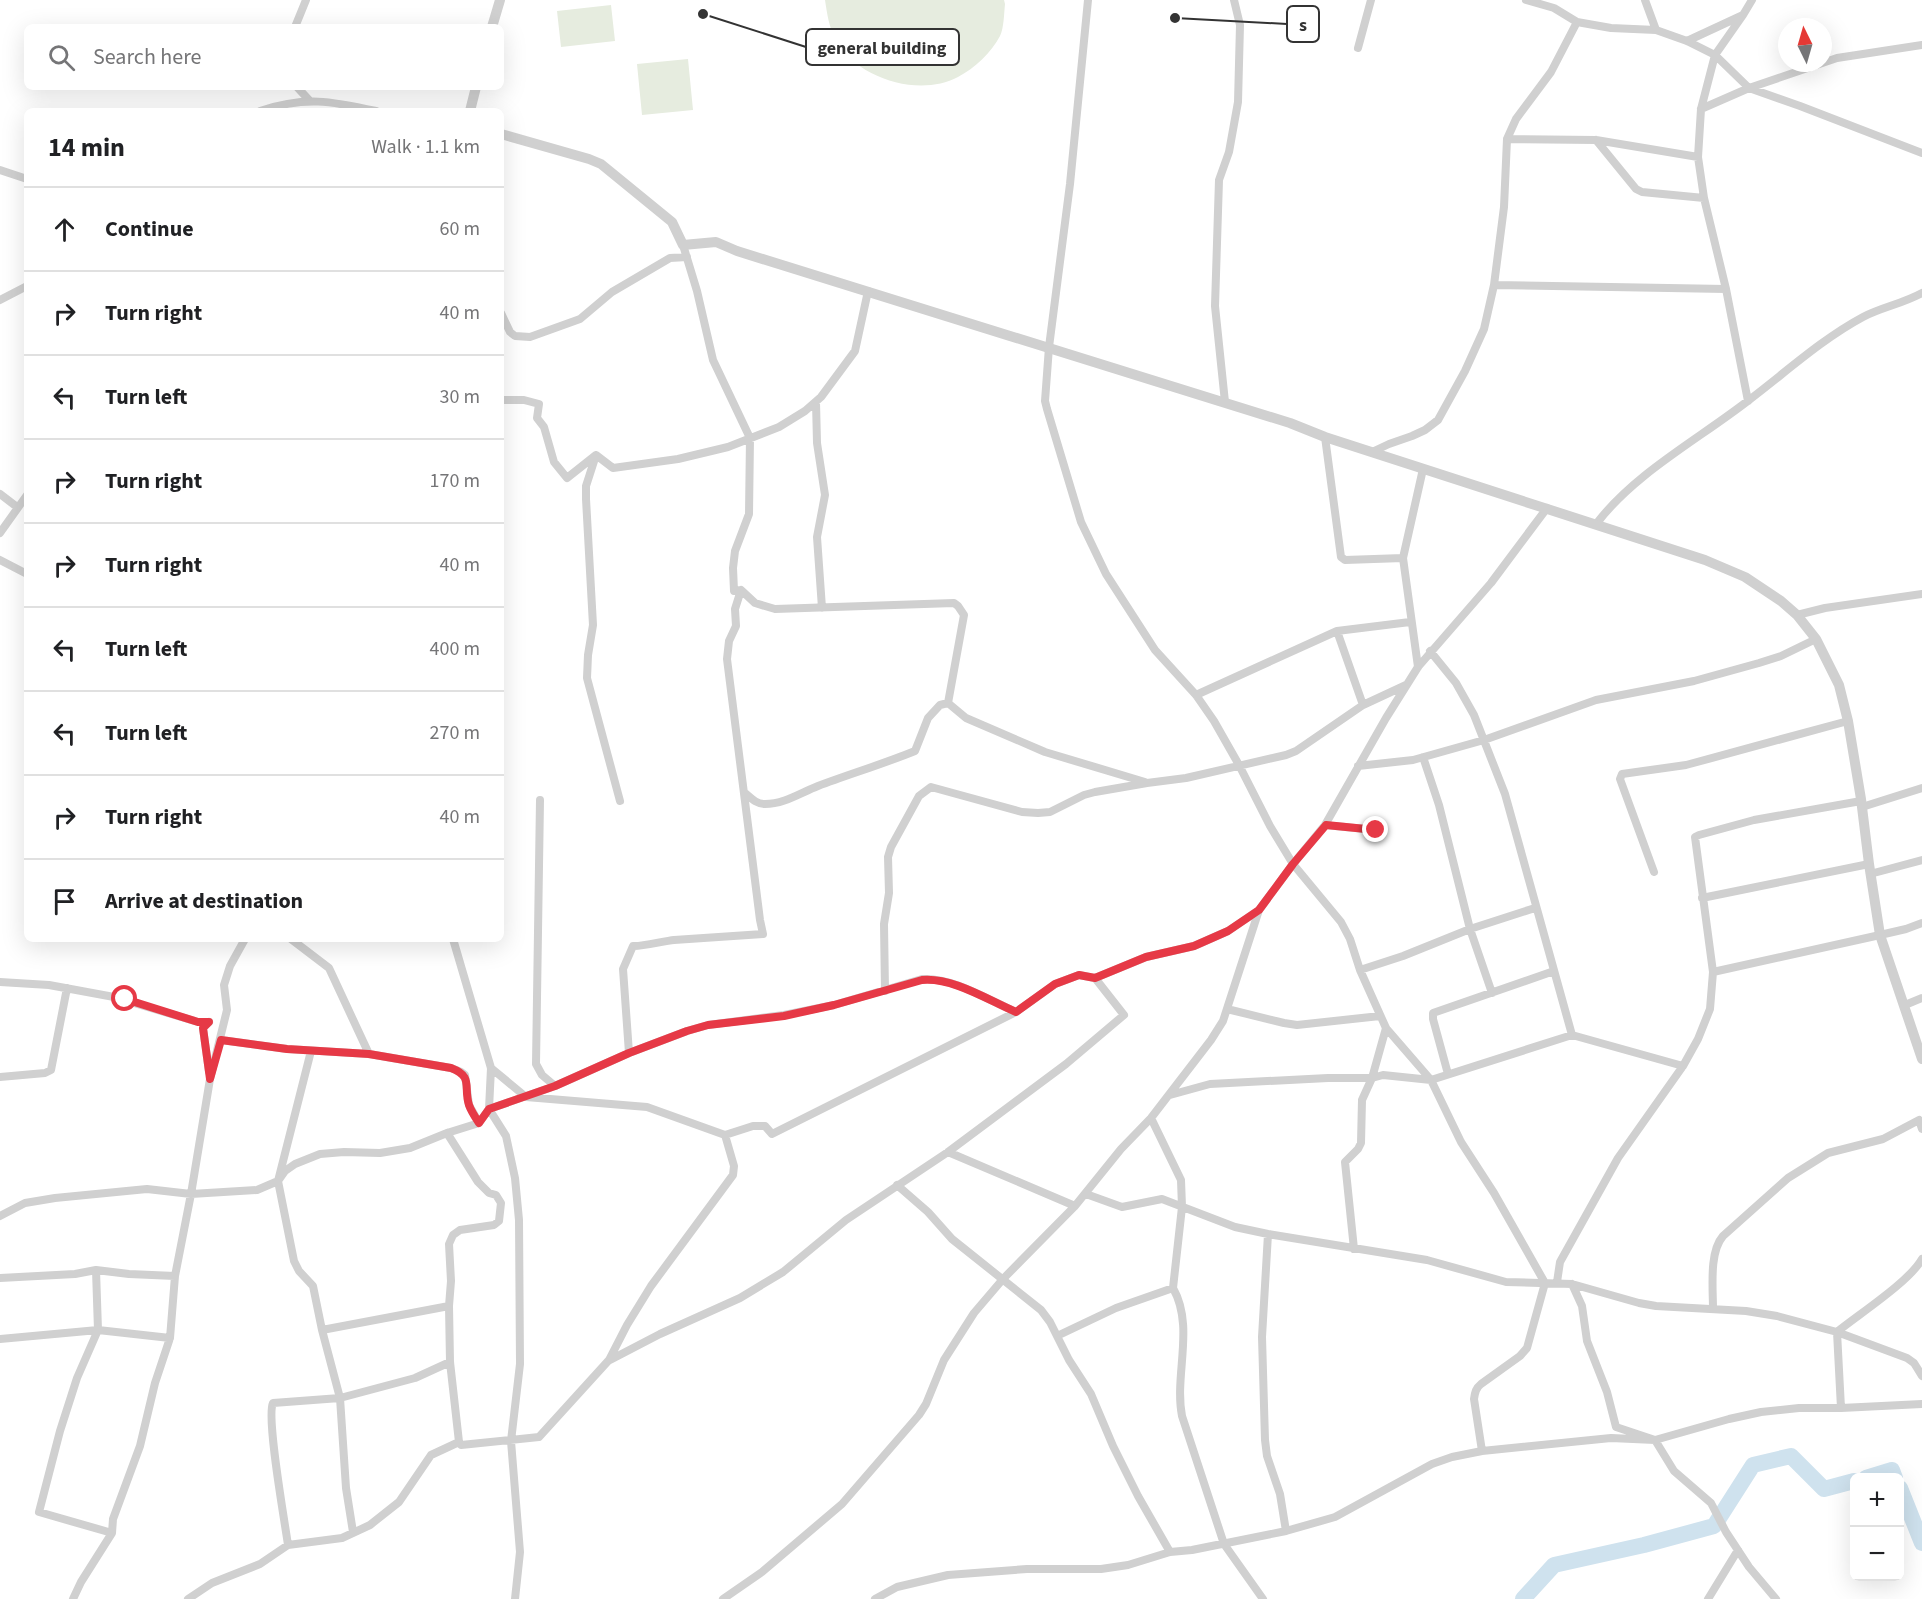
<!DOCTYPE html>
<meta charset="utf-8">
<style>
:root{--surface:#fff;--page:#f2f2f2;--text:#202124;--muted:#757577;--line:#e0e0e0}
body{margin:0;font-family:"Source Sans 3",sans-serif;background:var(--page);color:var(--text)}
.controls{position:absolute;right:18px;bottom:18px;display:grid;overflow:hidden;border-radius:9px;box-shadow:0 6px 24px #0002}
.controls button{width:54px;height:54px;display:grid;place-items:center;padding:0;border:0;border-bottom:2px solid var(--line);background:var(--surface);color:var(--text);font:30px sans-serif}
.compass{position:absolute;left:1778px;top:18px;width:54px;height:54px;border-radius:50%;background:var(--surface);box-shadow:0 6px 24px #0002;rotate:355deg}
.stop{position:absolute;width:18px;height:18px;margin:-14px;border:4px solid #e63946;border-radius:50%;background:#fff}
.stop.end{background:#e63946;border-color:#fff;box-shadow:0 2px 6px #0008}
.list{margin:0;padding:0;list-style:none}
h2{display:flex;justify-content:space-between;align-items:center;height:78px;margin:0;padding:0 24px;font-size:26px}
h2 small{font-size:20px;font-weight:400;color:var(--muted)}
.list li{display:grid;grid-template-columns:39px 1fr auto;gap:18px;align-items:center;box-sizing:border-box;height:84px;padding:0 24px;border-top:2px solid var(--line)}
.list b{display:block;font-size:22px;white-space:nowrap}
.list em{font-size:20px;font-style:normal;color:var(--muted)}
.icon{flex:none;width:33px;height:33px;fill:none;stroke:currentColor;stroke-width:2;stroke-linecap:round;stroke-linejoin:round}
.map{position:relative;flex:none;width:1922px;height:1599px;overflow:hidden}
.search{position:absolute;background:var(--surface);box-shadow:0 6px 24px #0002;left:24px;top:24px;width:480px;height:66px;display:flex;align-items:center;gap:15px;box-sizing:border-box;padding:0 21px;border-radius:9px;color:var(--muted);font-size:22px}
.panel{position:absolute;background:var(--surface);box-shadow:0 6px 24px #0002;left:24px;top:108px;width:480px;height:834px;border-radius:9px}
.map>svg:first-child{display:block}
.garden{fill:#e6ecdf}
.lines{fill:none;stroke-linecap:round;stroke-linejoin:round}
.river{stroke:#cfe2ee;stroke-width:16}
.minor{stroke:#d0d0d0;stroke-width:8}
.tertiary{stroke:#d0d0d0;stroke-width:10}
.route{stroke:#e63946;stroke-width:8}
.leader{fill:none;stroke:#333;stroke-width:2}
.callout-dot{fill:#333;stroke:#fff;stroke-width:2}
.callout{fill:#fff;stroke:#333;stroke-width:2}
.callout-label{font-size:18px;text-anchor:middle;font-weight:bold;fill:#333}
</style>
<div class="map">
<svg width="1922" height="1599" viewBox="0 0 1922 1599">
<rect width="100%" height="100%" fill="#fff"/>
<path class="garden" d="M 825,0 L 1004,0 L 1005,4 C 1004,13 1004,28 1000,36 C 991,53 975,68 958,77 C 919,98 856,78 836,40 C 829,28 827,13 825,0 Z
M 611,5 L 615,41 L 561,47 L 557,11 Z
M 688,59 L 693,110 L 642,115 L 637,64 Z"/>
<g class="lines">
<path class="river" d="M 1866,1478 L 1892,1470 L 1895,1478
M 1900,1488 L 1922,1543
M 1523,1599 L 1554,1565 L 1644,1545 L 1714,1526 L 1753,1465 L 1791,1456 L 1824,1489 L 1854,1481"/>
<path class="minor" d="M 1088,0 L 1070,184 L 1049,347 L 1045,401 L 1047,409 L 1081,522 L 1106,574 L 1155,650 L 1196,695 L 1214,721 L 1239,765 L 1270,826 L 1293,864 L 1341,922 L 1350,939 L 1360,970 L 1386,1028 L 1431,1080 L 1461,1142 L 1494,1193 L 1545,1283 L 1527,1348 L 1520,1356 L 1481,1384 C 1476,1388 1475,1392 1474,1399 L 1482,1451
M 1526,0 L 1554,8 L 1577,22 L 1611,28 L 1656,30 L 1687,41 L 1715,55 L 1749,88 L 1800,106 L 1922,153
M 1645,0 L 1656,30
M 1743,15 L 1715,55 L 1701,109 L 1698,157 L 1704,198 L 1726,289 L 1748,401
M 295,27 L 306,0
M 1687,41 L 1743,15 L 1752,0
M 1358,48 L 1371,0
M 297,87 L 309,100
M 1701,109 L 1749,88 L 1837,58 L 1922,45
M 260,111 C 305,96 331,101 376,111
M 1507,139 L 1596,140 L 1698,157
M 1596,140 L 1636,189 L 1642,192 L 1704,198
M 0,170 L 27,179
M 1494,285 L 1726,289
M 0,300 L 27,286
M 501,313 L 510,332 L 515,336 L 530,337 L 580,319 L 612,292 L 670,258 L 687,257
M 501,400 L 524,400 L 539,404 L 537,418 L 544,427 L 554,462 L 567,478 L 596,455 L 613,468 L 678,459 L 728,447 L 779,427 L 805,411 L 821,397 L 855,351 L 868,291
M 816,402 L 817,443 L 825,495 L 817,537 L 822,608
M 1225,402 L 1215,306 L 1219,180 L 1229,152 L 1238,102 L 1240,25 L 1234,0
M 1325,437 L 1341,557 L 1345,560 L 1403,558
M 1372,452 L 1389,444 L 1412,436 L 1425,430 L 1438,420 L 1465,371 L 1484,329 L 1494,285 L 1504,207 L 1507,139 L 1516,119 L 1551,72 L 1577,22
M 596,455 L 586,486 L 586,499 L 593,625 L 588,655 L 587,678 L 620,801
M 0,494 L 17,507
M 1597,523 C 1635,473 1699,439 1749,400 C 1786,372 1822,339 1863,317 C 1882,307 1902,304 1922,293
M 0,533 L 27,495
M 0,560 L 27,574
M 741,590 L 755,603 L 775,609 L 954,603 L 958,606 L 964,615 L 948,703
M 1797,615 L 1825,608 L 1922,594
M 1337,631 L 1363,705
M 1430,651 L 1456,683 L 1474,715 L 1505,794 L 1572,1035
M 1418,667 L 1403,558 L 1423,469
M 1196,695 L 1337,631 L 1410,622
M 1423,757 L 1439,805 L 1470,929 L 1492,993
M 1358,766 L 1413,760 L 1484,740 L 1596,700 L 1694,681 L 1759,663 L 1781,656 L 1816,639
M 745,793 C 751,798 756,804 765,804 C 784,804 800,793 818,786 C 850,774 883,764 915,751 L 928,718 L 940,705 L 948,703 L 966,718 L 1045,752 L 1145,782
M 540,800 L 536,1064 L 542,1075 L 555,1086
M 1862,807 L 1922,788
M 1325,825 L 1375,830
M 1654,872 L 1620,779 L 1622,774 L 1686,765 L 1848,721
M 1870,874 L 1922,860
M 1702,898 L 1869,864
M 291,939 L 329,968 L 369,1054
M 453,939 L 491,1068 L 489,1109 L 506,1136 L 515,1178 L 519,1220 L 520,1364 L 511,1441 L 520,1552 L 515,1599
M 1360,970 L 1403,956 L 1470,929 L 1535,908
M 1713,972 L 1695,837 L 1699,835 L 1754,820 L 1861,801
M 0,982 L 49,985 L 114,997 L 198,1022 L 209,1022
M 885,991 L 884,924 L 889,893 L 888,857 L 891,847 L 919,796 L 931,787 L 1022,812 L 1038,813 L 1050,812 L 1084,795 L 1095,792 L 1147,783 L 1186,778 L 1286,755 L 1296,751 L 1363,705 L 1406,685
M 1905,1005 L 1922,998
M 1227,1009 L 1284,1023 L 1297,1025 L 1380,1016
M 221,1040 L 287,1049 L 369,1054 L 451,1068 L 461,1072 L 465,1075 L 469,1105 L 479,1123
M 629,1053 L 623,969 L 633,946 C 640,947 664,941 674,940 C 703,938 734,936 763,934 L 760,920 L 727,659 L 729,641 L 736,626 L 735,609 L 741,590 L 734,591 L 733,568 L 735,551 L 749,514 L 750,438 L 713,360 L 697,291 L 683,245
M 491,1068 L 526,1097 L 647,1107 L 725,1135 L 753,1126 L 765,1126 L 772,1134 L 1016,1012 L 1055,984 L 1079,975 L 1095,978 L 1146,957 L 1194,946 L 1228,931 L 1259,910
M 209,1072 L 203,1028 L 209,1022
M 1448,1074 L 1433,1019 L 1433,1013 L 1554,971
M 0,1077 L 45,1073 L 51,1070 L 67,988
M 1170,1095 L 1210,1084 L 1328,1078 L 1372,1078 L 1383,1075 L 1431,1080 L 1572,1035 L 1683,1066
M 1151,1118 L 1181,1180 L 1182,1207 L 1173,1288 C 1195,1327 1174,1375 1182,1416 L 1224,1544 L 1263,1599
M 447,1133 L 478,1182 L 489,1193 L 496,1195 L 501,1203 L 499,1221 L 494,1225 L 460,1230 L 453,1235 L 449,1244 L 451,1281 L 449,1306 L 450,1362 L 459,1442
M 948,1152 L 1075,1206
M 897,1185 L 928,1212 L 952,1239 L 1041,1310 L 1050,1322 L 1069,1360 L 1091,1394 L 1113,1446 L 1138,1496 L 1170,1552
M 1086,1194 L 1122,1207 L 1162,1199 L 1235,1227 L 1268,1234 L 1427,1260 L 1506,1282 L 1572,1284 L 1639,1303 L 1656,1306 L 1746,1311 L 1777,1316 L 1837,1332 L 1907,1358 L 1914,1363 L 1922,1376
M 0,1216 L 25,1203 L 55,1198 L 147,1189 L 191,1194 L 257,1190 L 278,1181 L 311,1051
M 1268,1234 L 1262,1337 L 1265,1440 L 1267,1456 L 1280,1494 L 1286,1531
M 1354,1249 L 1345,1162 L 1358,1149 L 1361,1143 L 1362,1100 L 1372,1078 L 1386,1028
M 96,1270 L 98,1330 L 77,1378 L 60,1431 L 39,1512 L 112,1533
M 0,1278 L 75,1274 L 96,1270 L 129,1274 L 175,1276
M 1557,1282 L 1560,1262 L 1618,1158 L 1683,1066 L 1698,1039 L 1710,1009 L 1713,972 L 1880,935 L 1906,929 L 1922,923
M 1572,1284 L 1582,1306 L 1587,1341 L 1607,1392 L 1616,1427 L 1655,1440 L 1674,1471 L 1711,1503 L 1726,1532 L 1749,1567 L 1776,1599
M 1713,1309 C 1713,1288 1709,1252 1723,1236 L 1788,1178 L 1828,1153 L 1883,1139 L 1919,1120 L 1922,1129
M 322,1330 L 449,1306
M 1057,1336 L 1116,1308 L 1173,1288
M 0,1339 L 98,1330 L 170,1338
M 610,1360 L 660,1334 L 740,1298 L 783,1272 L 846,1220 L 948,1152 L 1066,1064 L 1124,1015 L 1095,978
M 1841,1408 L 1837,1332 C 1859,1314 1909,1282 1922,1259
M 353,1532 L 346,1488 L 340,1398 L 322,1330 L 313,1286 L 299,1271 L 294,1261 L 278,1181 L 285,1171 L 295,1164 L 320,1154 L 344,1152 L 380,1153 L 410,1148 L 447,1133 L 479,1123 L 489,1109 L 555,1086 L 629,1053 L 687,1031 L 708,1025 L 784,1015 L 834,1005 L 922,979 C 953,977 988,1000 1016,1012
M 288,1545 C 285,1523 266,1417 273,1403 L 340,1398 L 415,1378 L 450,1362
M 73,1599 L 81,1582 L 112,1533 L 113,1519 L 140,1446 L 155,1383 L 170,1338 L 175,1276 L 191,1194 L 210,1079 L 227,1010 L 224,985 L 230,966 L 245,939
M 188,1599 L 212,1583 L 260,1564 L 288,1545 L 342,1538 L 370,1525 L 399,1502 L 431,1455 L 459,1442 L 461,1445 L 539,1437 L 609,1360 L 627,1325 L 651,1286 L 733,1175 L 734,1166 L 725,1135
M 723,1599 L 762,1572 L 842,1504 L 919,1415 L 926,1404 L 944,1360 L 974,1313 L 1003,1279 L 1075,1206 L 1121,1149 L 1151,1118 L 1211,1040 L 1223,1021 L 1259,910 L 1293,864 L 1325,825 L 1386,718 L 1418,667 L 1491,583 L 1547,508
M 875,1599 L 897,1587 L 948,1575 L 1027,1569 L 1101,1569 L 1128,1565 L 1170,1552 L 1192,1550 L 1286,1531 L 1335,1517 L 1432,1464 L 1452,1457 L 1482,1451 L 1611,1438 L 1655,1440 L 1729,1419 L 1761,1412 L 1799,1408 L 1841,1408 L 1922,1404
M 1708,1599 L 1738,1550"/>
<path class="tertiary" d="M 492,27 L 500,0
M 470,111 L 476,87
M 501,134 L 589,159 L 601,164 L 672,222 L 683,245 L 716,242 L 737,251 L 1290,423 L 1325,437 L 1705,560 L 1745,577 L 1781,601 L 1797,615 L 1816,639 L 1839,685 L 1848,721 L 1861,799 L 1869,864 L 1880,935 L 1922,1059"/>
</g>
<g class="lines">
<path class="route" d="M 125,999 L 198,1022 L 209,1022 L 203,1028 L 210,1079 L 221,1040 L 287,1049 L 369,1054 L 451,1068 C 474,1077 463,1086 469,1105 C 471,1111 475,1117 479,1123 L 489,1109 L 555,1086 L 629,1053 L 687,1031 L 708,1025 L 784,1016 L 834,1005 L 922,980 C 952,977 988,1000 1016,1012 L 1055,984 L 1079,975 L 1095,978 L 1146,957 L 1194,946 L 1228,931 L 1259,910 L 1293,864 L 1326,825 L 1376,830"/>
</g>
<path class="leader" d="M1175 18L1287 24M703 14L806 47"/>
<g class="callout-dot">
<circle cx="1175" cy="18" r="6"/>
<circle cx="703" cy="14" r="6"/>
</g>
<g class="callout">
<rect x="1287" y="6" width="32" height="36" rx="6"/>
<rect x="806" y="29" width="153" height="36" rx="6"/>
</g>
<g class="callout-label">
<text x="1303" y="31">s</text>
<text x="882" y="54">general building</text>
</g>
</svg>
<div class="controls">
<button>+</button>
<button>−</button>
</div>
<svg class="compass" viewBox="-18 -18 36 36"><path d="M0-13l5 13h-10z" fill="#e53935"/><path d="M0 13l5-13h-10z" fill="#757577"/></svg>
<div class="stop" style="left:125px;top:999px"></div>
<div class="stop end" style="left:1376px;top:830px"></div>
<div class="search"><svg class="icon" aria-label="search" viewBox="0 0 24 24"><circle cx="10" cy="10" r="6"/><path d="M15 15l6 6"/></svg>Search here</div>
<section class="panel">
<h2>14 min<small>Walk · 1.1 km</small></h2>
<ul class="list">
<li><svg class="icon" aria-label="ahead" viewBox="0 0 24 24"><path d="M12 20V5M6 11l6-6 6 6"/></svg><div><b>Continue</b></div><em>60 m</em></li>
<li><svg class="icon" aria-label="right" viewBox="0 0 24 24"><path d="M7 20v-9h11M14 6l5 5-5 5"/></svg><div><b>Turn right</b></div><em>40 m</em></li>
<li><svg class="icon" aria-label="left" viewBox="0 0 24 24"><path d="M17 20v-9H6M10 6l-5 5 5 5"/></svg><div><b>Turn left</b></div><em>30 m</em></li>
<li><svg class="icon" aria-label="right" viewBox="0 0 24 24"><path d="M7 20v-9h11M14 6l5 5-5 5"/></svg><div><b>Turn right</b></div><em>170 m</em></li>
<li><svg class="icon" aria-label="right" viewBox="0 0 24 24"><path d="M7 20v-9h11M14 6l5 5-5 5"/></svg><div><b>Turn right</b></div><em>40 m</em></li>
<li><svg class="icon" aria-label="left" viewBox="0 0 24 24"><path d="M17 20v-9H6M10 6l-5 5 5 5"/></svg><div><b>Turn left</b></div><em>400 m</em></li>
<li><svg class="icon" aria-label="left" viewBox="0 0 24 24"><path d="M17 20v-9H6M10 6l-5 5 5 5"/></svg><div><b>Turn left</b></div><em>270 m</em></li>
<li><svg class="icon" aria-label="right" viewBox="0 0 24 24"><path d="M7 20v-9h11M14 6l5 5-5 5"/></svg><div><b>Turn right</b></div><em>40 m</em></li>
<li><svg class="icon" aria-label="arrive" viewBox="0 0 24 24"><path d="M6 21V4h12l-3 4 3 4H6"/></svg><div><b>Arrive at destination</b></div></li>
</ul>
</section>
</div>
